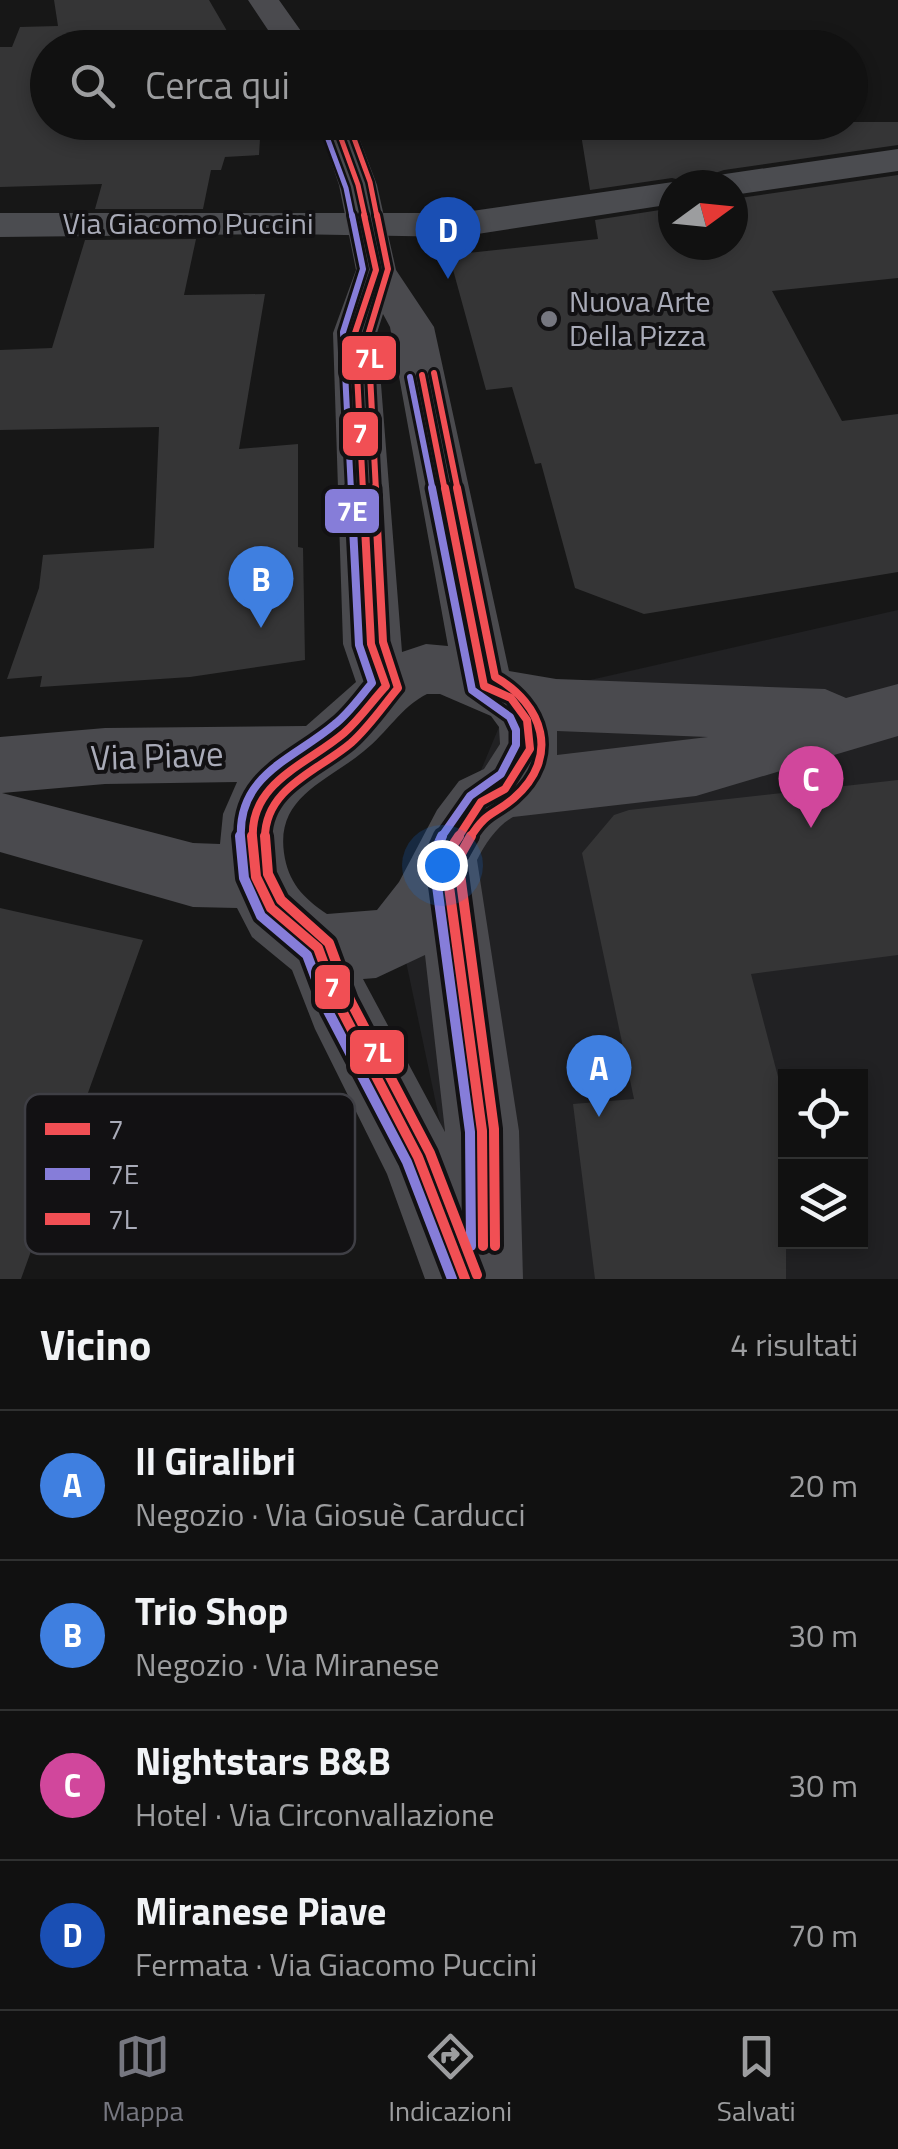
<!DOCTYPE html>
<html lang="it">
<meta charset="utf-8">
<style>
:root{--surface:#111;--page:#1e1f1f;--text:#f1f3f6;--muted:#9c9d9f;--line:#303131;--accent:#767780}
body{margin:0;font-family:"Titillium Web",sans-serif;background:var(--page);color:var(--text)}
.controls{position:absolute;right:30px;bottom:30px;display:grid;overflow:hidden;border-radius:0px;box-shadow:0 5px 15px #0003}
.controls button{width:90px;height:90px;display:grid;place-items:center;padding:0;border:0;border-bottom:2px solid var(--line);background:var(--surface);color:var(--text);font:50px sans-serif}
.compass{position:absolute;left:658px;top:170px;width:90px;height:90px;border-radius:50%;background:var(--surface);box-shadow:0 5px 15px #0003;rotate:75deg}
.you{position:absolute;left:442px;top:865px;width:35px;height:35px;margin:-25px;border:8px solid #fff;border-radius:50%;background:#1a73e8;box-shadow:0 0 0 15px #1a73e833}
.badge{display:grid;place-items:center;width:65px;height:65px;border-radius:50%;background:var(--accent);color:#fff;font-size:32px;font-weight:700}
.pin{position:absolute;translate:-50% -82px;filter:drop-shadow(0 2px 5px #0008)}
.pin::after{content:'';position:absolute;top:52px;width:35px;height:30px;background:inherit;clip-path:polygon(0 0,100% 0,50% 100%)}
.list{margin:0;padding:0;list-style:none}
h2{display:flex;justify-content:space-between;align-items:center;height:130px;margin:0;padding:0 40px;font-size:42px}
h2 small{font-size:32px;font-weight:400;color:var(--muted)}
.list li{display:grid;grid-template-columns:65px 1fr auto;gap:30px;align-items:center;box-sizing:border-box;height:150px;padding:0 40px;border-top:2px solid var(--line)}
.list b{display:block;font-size:38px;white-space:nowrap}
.list p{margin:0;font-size:32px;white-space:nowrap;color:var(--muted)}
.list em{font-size:32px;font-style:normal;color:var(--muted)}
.icon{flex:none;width:55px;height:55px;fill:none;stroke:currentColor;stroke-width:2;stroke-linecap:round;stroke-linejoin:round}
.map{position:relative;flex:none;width:898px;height:1279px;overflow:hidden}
.search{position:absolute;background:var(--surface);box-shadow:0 5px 15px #0003;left:30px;right:30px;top:30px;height:110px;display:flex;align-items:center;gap:25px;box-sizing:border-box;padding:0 35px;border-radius:55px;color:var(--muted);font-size:38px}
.sheet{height:730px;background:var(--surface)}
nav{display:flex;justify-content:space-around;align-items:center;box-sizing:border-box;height:140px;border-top:2px solid var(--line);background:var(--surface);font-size:28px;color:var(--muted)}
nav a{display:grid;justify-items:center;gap:5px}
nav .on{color:var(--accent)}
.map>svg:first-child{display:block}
.built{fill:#212123;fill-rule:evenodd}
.building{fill:#353536}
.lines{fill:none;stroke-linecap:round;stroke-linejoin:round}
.street{fill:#4b4c50;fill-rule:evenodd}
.secondary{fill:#4a4a4e;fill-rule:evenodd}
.bus-1-far3-casing{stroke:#121113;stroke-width:10}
.bus-1-far2-casing{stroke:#121113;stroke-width:12}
.bus-1-far1-casing{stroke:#121113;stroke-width:15}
.bus-1-casing{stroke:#121113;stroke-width:18}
.bus-2-far3-casing{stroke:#121113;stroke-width:10}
.bus-2-far2-casing{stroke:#121113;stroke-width:12}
.bus-2-far1-casing{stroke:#121113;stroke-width:15}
.bus-2-casing{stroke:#121113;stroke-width:18}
.bus-3-far3-casing{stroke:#121113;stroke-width:10}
.bus-3-far2-casing{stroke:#121113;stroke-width:12}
.bus-3-far1-casing{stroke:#121113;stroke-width:15}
.bus-3-casing{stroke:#121113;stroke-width:18}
.bus-1-far3{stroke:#f14f54;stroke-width:5}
.bus-1-far2{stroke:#f14f54;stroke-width:6}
.bus-1-far1{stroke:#f14f54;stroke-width:8}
.bus-1{stroke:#f14f54;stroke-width:10}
.bus-2-far3{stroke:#867dd9;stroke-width:5}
.bus-2-far2{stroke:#867dd9;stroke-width:6}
.bus-2-far1{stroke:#867dd9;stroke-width:8}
.bus-2{stroke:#867dd9;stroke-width:10}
.bus-3-far3{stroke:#f14f54;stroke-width:5}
.bus-3-far2{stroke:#f14f54;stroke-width:6}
.bus-3-far1{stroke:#f14f54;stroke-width:8}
.bus-3{stroke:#f14f54;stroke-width:10}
.poi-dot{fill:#767780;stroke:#121113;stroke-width:4}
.labels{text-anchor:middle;stroke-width:8;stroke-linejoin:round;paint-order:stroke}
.far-street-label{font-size:30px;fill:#a9abb8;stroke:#121113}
.far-poi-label{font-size:30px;fill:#a9abb8;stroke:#121113;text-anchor:start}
.street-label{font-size:35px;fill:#a9abb8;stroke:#121113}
.key{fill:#121113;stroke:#3f3f45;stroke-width:2.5}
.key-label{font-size:28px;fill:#a9abb8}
.line-badge{stroke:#121113;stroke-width:4}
.badge-label{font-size:28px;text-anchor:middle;font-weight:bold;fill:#fff}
</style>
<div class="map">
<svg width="898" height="1279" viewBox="0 0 898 1279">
<rect width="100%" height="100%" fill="#171717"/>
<path class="built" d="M 898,610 L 898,1279 L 473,1279 L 400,933 L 445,857 L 511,698 ZM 786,1076 L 860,1076 L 860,1242 L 786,1242 Z"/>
<path class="building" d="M 54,0 L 209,0 L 237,48 L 48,48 L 48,122 L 261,122 L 259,155 L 225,157 L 221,170 L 211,170 L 203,209 L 95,209 L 102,184 L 0,187 L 0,47 L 12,47 L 20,27 L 58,26 Z
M 579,122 L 898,122 L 898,145 L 724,170 L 709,175 L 702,185 L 672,178 L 590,190 Z
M 898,175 L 898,278 L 772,291 L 842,421 L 898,414 L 898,572 L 644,614 L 575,588 L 541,463 L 535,464 L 512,387 L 486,390 L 449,255 L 598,239 L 595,220 L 673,208 L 673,245 L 733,245 L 733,199 Z
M 196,239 L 184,295 L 265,294 L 239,449 L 298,444 L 298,547 L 303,548 L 305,660 L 190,677 L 40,687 L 42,676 L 7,679 L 39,588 L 43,555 L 154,548 L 159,427 L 0,430 L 0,350 L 52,348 L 85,240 Z
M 898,780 L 898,955 L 751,974 L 786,1107 L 786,1279 L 595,1279 L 573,1104 L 634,1099 L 582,853 L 614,815 L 629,810 Z
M 0,908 L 143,940 L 21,1279 L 0,1279 Z"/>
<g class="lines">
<path class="street" d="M 898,149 L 898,171 L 733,195 L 733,185 L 706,185 L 712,177 L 725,174 Z
M 673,182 L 686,185 L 673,185 L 673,204 L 458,237 L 288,234 L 0,237 L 0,213 L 458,213 Z"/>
<path class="secondary" d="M 248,0 L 279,0 L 313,48 L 280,48 Z
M 318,122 L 353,122 L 377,185 L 396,270 L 434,327 L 509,671 L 556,679 L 825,689 L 846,698 L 898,684 L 898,736 L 696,796 L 513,817 C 497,826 485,844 477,860 L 519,1131 L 523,1279 L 425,1279 L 387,1174 L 315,1029 L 292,970 L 252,937 L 237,908 L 193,907 L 0,852 L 0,737 L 105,728 L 306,726 L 356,682 L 343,644 L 333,333 L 356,270 L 339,185 ZM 383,314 L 390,327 L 448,646 L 426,644 L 402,652 L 377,333 ZM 427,694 L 440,694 L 491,716 L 499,727 L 500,744 L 484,769 L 459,781 L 437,810 L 399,882 L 377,910 L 327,914 C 303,898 288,882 284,853 C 276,796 327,782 364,751 C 387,733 401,707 427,694 ZM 557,731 L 708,737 L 557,755 ZM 237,782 L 223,814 L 220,844 L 193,843 L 2,793 L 105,784 ZM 425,955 L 445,1131 L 445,1132 L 363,979 L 376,978 Z"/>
<g class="bus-1-far3-casing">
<path id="bus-1-far3" d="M 335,122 L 358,185 L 365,217"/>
</g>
<g class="bus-1-far2-casing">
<path id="bus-1-far2" d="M 422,375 L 445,491
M 363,491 L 355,333 L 376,270 L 364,215"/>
</g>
<g class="bus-1-far1-casing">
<path id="bus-1-far1" d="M 445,488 L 484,686 L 511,698 L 527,720 L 530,749 L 505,789 L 481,802 L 457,839
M 253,839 C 249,782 308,764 344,733 C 360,719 372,701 386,686 L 371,644 L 363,488"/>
</g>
<g class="bus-1-casing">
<path id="bus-1" d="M 252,836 L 256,877 L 271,908 L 318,948 L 339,1005 L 418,1157 L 465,1279
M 459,836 L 445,857 L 482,1131 L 483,1246"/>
</g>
<g class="bus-2-far3-casing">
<path id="bus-2-far3" d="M 323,126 L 346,188 L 352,217"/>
</g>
<g class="bus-2-far2-casing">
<path id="bus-2-far2" d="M 410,377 L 433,491
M 351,491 L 343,332 L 363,269 L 352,215"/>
</g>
<g class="bus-2-far1-casing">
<path id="bus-2-far1" d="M 432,488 L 472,690 L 510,717 L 516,730 L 516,745 L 501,774 L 470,796 L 440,839
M 241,839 C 237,774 294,759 335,724 C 349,713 360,697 372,683 L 359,645 L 351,488"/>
</g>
<g class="bus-2-casing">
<path id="bus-2" d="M 240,836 L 244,878 L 261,916 L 307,955 L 328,1011 L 407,1162 L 452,1279
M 442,836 L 433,856 L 470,1132 L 471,1246"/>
</g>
<g class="bus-3-far3-casing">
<path id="bus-3-far3" d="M 348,122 L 370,182 L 377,217"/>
</g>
<g class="bus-3-far2-casing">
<path id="bus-3-far2" d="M 434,373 L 458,491
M 376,491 L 368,335 L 388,269 L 377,215"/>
</g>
<g class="bus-3-far1-casing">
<path id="bus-3-far1" d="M 457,488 L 495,677 C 543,704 561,757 514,798 C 493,816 487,810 469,839
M 265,839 C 264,788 318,771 351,743 C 369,727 383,706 398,688 L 383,642 L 375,488"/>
</g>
<g class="bus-3-casing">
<path id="bus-3" d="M 265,836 L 268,874 L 281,900 L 329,943 L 350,1000 L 430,1153 L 477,1275
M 471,836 L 458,859 L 494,1129 L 495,1246"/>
</g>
<use href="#bus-1-far3" class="bus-1-far3"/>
<use href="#bus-1-far2" class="bus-1-far2"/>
<use href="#bus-1-far1" class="bus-1-far1"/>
<use href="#bus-1" class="bus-1"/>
<use href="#bus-2-far3" class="bus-2-far3"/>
<use href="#bus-2-far2" class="bus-2-far2"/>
<use href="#bus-2-far1" class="bus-2-far1"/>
<use href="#bus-2" class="bus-2"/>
<use href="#bus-3-far3" class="bus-3-far3"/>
<use href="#bus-3-far2" class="bus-3-far2"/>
<use href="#bus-3-far1" class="bus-3-far1"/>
<use href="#bus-3" class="bus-3"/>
</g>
<circle class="poi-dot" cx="549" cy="319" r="10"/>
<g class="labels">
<g class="far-street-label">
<text x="188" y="234">Via Giacomo Puccini</text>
</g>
<g class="far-poi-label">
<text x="569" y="312">Nuova Arte<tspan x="569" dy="34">Della Pizza</tspan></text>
</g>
<g class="street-label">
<text transform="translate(157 756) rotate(-2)" y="12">Via Piave</text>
</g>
</g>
<rect x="25" y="1094" width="330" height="160" rx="15" class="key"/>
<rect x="45" y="1123" width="45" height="12" fill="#f14f54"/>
<rect x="45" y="1168" width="45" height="12" fill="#867dd9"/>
<rect x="45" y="1213" width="45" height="12" fill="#f14f54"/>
<g class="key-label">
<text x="108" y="1139">7</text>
<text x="108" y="1184">7E</text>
<text x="108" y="1229">7L</text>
</g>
<g class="line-badge">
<rect x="340" y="334" width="58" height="48" rx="10" fill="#f14f54"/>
<rect x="341" y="410" width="39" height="48" rx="10" fill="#f14f54"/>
<rect x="323" y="487" width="58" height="48" rx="10" fill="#867dd9"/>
<rect x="313" y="963" width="39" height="48" rx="10" fill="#f14f54"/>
<rect x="348" y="1028" width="58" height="48" rx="10" fill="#f14f54"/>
</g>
<g class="badge-label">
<text x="369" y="368">7L</text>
<text x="360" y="443">7</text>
<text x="352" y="521">7E</text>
<text x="332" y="997">7</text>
<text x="377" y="1062">7L</text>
</g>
</svg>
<div class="controls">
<button><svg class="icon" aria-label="locate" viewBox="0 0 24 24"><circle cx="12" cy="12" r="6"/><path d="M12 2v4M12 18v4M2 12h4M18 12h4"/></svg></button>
<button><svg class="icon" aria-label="layers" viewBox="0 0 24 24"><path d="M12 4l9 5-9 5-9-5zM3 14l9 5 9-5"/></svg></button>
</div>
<svg class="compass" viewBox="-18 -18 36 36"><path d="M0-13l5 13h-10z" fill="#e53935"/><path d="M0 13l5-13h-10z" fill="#9c9d9f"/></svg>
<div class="you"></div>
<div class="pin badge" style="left:599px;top:1117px;background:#3f7fe0">A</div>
<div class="pin badge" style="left:261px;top:628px;background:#3f7fe0">B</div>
<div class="pin badge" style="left:811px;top:828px;background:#d1479c">C</div>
<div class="pin badge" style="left:448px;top:279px;background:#1a4fb4">D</div>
<div class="search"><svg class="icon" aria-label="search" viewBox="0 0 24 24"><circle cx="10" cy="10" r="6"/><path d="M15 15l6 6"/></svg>Cerca qui</div>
</div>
<section class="sheet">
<h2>Vicino<small>4 risultati</small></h2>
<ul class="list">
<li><span class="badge" style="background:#3f7fe0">A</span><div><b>Il Giralibri</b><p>Negozio · Via Giosuè Carducci</p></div><em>20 m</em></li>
<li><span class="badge" style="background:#3f7fe0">B</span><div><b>Trio Shop</b><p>Negozio · Via Miranese</p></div><em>30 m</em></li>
<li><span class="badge" style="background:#d1479c">C</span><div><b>Nightstars B&amp;B</b><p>Hotel · Via Circonvallazione</p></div><em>30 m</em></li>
<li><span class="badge" style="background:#1a4fb4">D</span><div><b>Miranese Piave</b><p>Fermata · Via Giacomo Puccini</p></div><em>70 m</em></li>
</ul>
</section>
<nav>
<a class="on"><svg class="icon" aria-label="map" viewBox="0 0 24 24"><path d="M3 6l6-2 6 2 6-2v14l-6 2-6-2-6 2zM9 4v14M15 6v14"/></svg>Mappa</a>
<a><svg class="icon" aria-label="directions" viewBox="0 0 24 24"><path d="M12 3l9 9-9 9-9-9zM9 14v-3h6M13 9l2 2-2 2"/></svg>Indicazioni</a>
<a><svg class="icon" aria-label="saved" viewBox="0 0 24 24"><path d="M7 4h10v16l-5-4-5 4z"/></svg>Salvati</a>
</nav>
